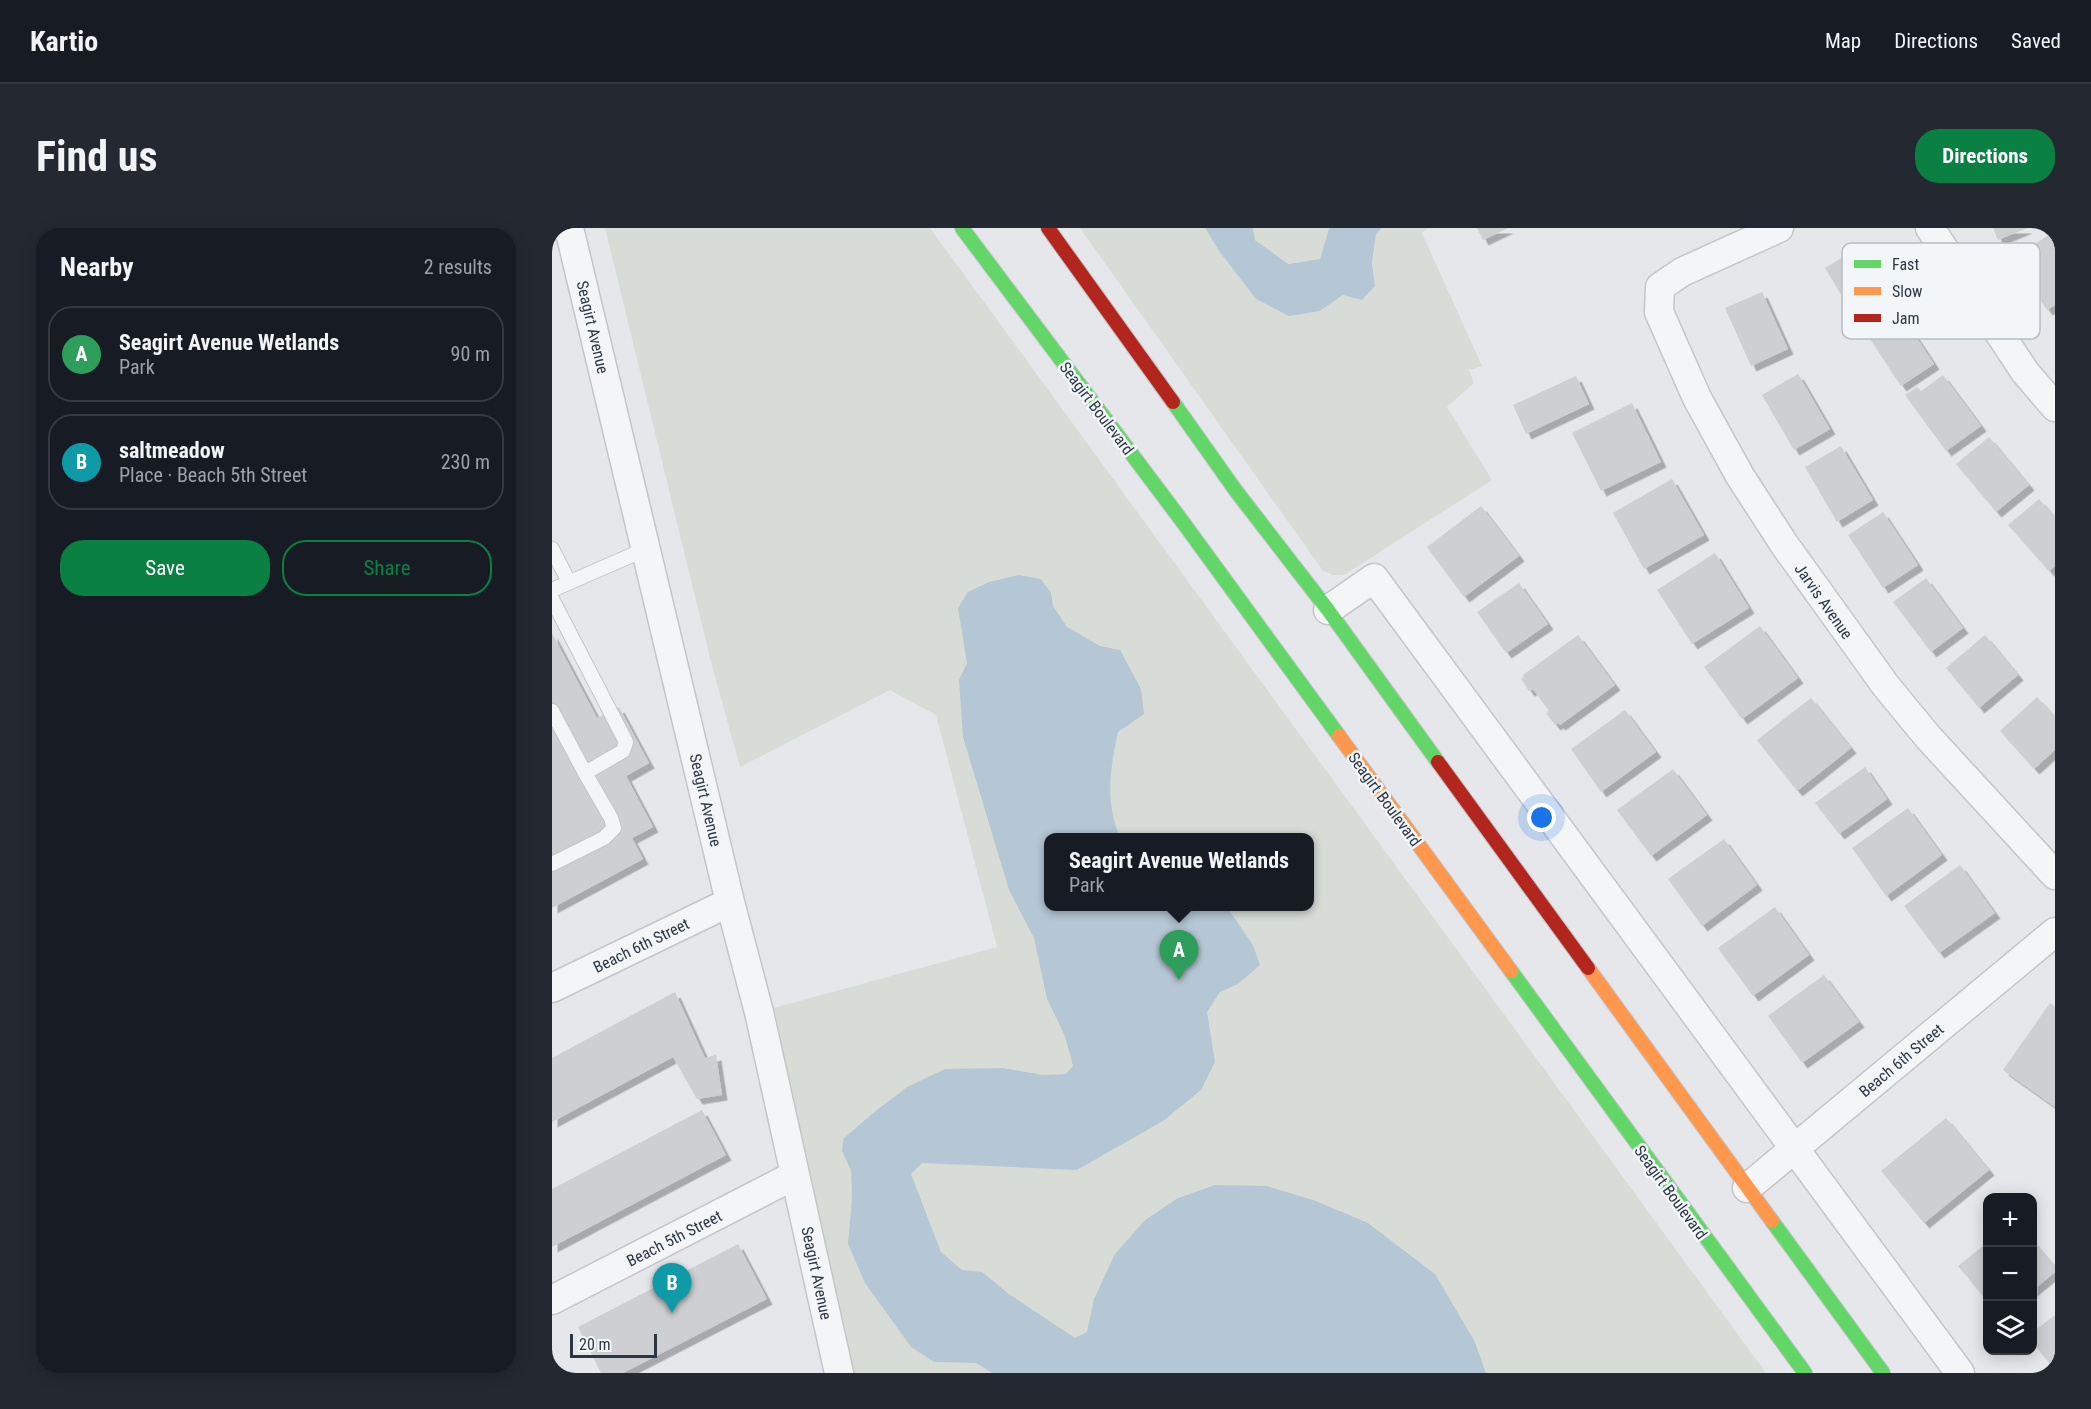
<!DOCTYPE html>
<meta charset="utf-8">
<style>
:root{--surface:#171b24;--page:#242831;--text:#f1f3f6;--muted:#9ea1a6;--line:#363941;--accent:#0b8043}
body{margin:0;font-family:"Roboto Condensed",sans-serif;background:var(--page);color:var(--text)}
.controls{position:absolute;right:18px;bottom:18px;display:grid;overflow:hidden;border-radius:12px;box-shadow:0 3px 15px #0003}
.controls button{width:54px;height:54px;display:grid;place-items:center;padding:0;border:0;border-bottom:2px solid var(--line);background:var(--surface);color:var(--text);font:30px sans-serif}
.scale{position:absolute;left:18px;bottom:15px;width:87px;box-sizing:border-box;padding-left:6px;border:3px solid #2c3743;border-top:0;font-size:16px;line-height:21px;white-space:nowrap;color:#2c3743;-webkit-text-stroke:4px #f3f6f8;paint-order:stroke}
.you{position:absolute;left:990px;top:590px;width:21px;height:21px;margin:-15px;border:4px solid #fff;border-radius:50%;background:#1a73e8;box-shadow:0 0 0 9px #1a73e833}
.badge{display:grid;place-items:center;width:39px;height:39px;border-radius:50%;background:var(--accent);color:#fff;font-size:20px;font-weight:700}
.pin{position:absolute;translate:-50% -50px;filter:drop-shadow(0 2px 3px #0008)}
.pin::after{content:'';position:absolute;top:32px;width:21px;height:18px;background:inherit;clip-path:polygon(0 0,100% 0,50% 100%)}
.popup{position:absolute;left:492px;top:605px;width:270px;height:78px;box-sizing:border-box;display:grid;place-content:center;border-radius:12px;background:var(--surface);filter:drop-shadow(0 2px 4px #0005);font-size:20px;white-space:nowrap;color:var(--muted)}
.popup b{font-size:22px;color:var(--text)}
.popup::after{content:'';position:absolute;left:50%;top:100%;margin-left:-12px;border:12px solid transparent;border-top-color:var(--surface)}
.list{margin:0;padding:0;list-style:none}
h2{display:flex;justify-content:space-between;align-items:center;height:78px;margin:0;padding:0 24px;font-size:26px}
h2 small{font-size:20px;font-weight:400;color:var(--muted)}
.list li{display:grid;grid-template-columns:39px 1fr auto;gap:18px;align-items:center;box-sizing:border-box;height:96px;margin:0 12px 12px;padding:0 12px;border:2px solid var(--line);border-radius:24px}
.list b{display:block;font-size:22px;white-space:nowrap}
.list p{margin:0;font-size:20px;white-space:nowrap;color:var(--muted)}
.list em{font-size:20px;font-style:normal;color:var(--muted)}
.actions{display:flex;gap:12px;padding:18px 24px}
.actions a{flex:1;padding:14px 0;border:2px solid var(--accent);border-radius:24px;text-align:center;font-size:21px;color:var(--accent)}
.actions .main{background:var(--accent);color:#fff}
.icon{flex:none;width:33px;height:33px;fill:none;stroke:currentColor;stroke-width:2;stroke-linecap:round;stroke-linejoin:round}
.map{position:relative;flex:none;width:1503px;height:1145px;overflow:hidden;border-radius:24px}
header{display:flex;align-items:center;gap:36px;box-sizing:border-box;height:84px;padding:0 30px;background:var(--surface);border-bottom:2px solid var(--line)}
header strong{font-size:28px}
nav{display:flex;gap:33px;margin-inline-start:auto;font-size:21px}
.intro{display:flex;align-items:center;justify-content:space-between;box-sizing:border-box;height:144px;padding:0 36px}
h1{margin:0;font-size:42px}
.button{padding:15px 27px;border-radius:24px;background:var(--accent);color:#fff;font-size:21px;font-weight:700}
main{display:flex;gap:36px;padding:0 36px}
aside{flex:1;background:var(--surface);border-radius:24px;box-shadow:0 3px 15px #0003}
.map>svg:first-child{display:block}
.green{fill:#d7ddd6;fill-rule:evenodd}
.water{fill:#b5c7d4}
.building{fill:#cdcfd2;filter:url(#shadow)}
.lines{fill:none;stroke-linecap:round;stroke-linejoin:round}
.lane-casing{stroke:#c3c5c8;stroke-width:16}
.street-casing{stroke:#c3c5c8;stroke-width:31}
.fast-casing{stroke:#c2c4c8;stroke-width:16}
.slow-casing{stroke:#c2c4c8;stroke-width:16}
.jam-casing{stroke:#c2c4c8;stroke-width:16}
.lane{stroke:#f4f5f6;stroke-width:14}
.street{stroke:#f4f5f6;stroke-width:28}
.fast{stroke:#63d668;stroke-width:14}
.slow{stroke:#ff974d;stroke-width:14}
.jam{stroke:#b3261e;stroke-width:14}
.labels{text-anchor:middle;stroke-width:5;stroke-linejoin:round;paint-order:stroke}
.street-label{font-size:16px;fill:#2c3743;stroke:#f3f6f8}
.key{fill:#f3f6f8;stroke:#b7bdc2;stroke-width:1.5}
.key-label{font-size:16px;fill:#2c3743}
</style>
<header>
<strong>Kartio</strong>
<nav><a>Map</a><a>Directions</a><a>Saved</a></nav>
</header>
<div class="intro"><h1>Find us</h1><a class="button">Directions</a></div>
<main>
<aside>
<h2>Nearby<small>2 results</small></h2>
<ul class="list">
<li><span class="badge" style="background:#2e9e5b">A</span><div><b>Seagirt Avenue Wetlands</b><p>Park</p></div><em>90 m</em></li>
<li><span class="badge" style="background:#0f9aa8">B</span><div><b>saltmeadow</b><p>Place · Beach 5th Street</p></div><em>230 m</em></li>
</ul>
<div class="actions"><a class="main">Save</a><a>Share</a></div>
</aside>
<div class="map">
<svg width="1503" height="1145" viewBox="0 0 1503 1145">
<defs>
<filter id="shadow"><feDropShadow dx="5.5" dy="5.5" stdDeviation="0" flood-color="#0004"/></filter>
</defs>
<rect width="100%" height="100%" fill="#e5e7ea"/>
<path class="green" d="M 53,0 L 378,0 L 1214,1145 L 934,1145 L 923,1114 L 819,1145 L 288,1145 L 207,784 L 445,719 L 384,487 L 338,462 L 188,539 L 159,434 ZM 496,610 L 758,610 L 758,678 L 496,678 Z
M 528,0 L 653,0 L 667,23 L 704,71 L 768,83 L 791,67 L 823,58 L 820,35 L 824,5 L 830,0 L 876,0 L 870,5 L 930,138 L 917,142 L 922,155 L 895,179 L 940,252 L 792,347 L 781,347 L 771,343 Z
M 701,0 L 777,0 L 768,31 L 735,36 L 703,12 Z"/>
<path class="water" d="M 653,0 L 701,0 L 703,12 L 736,36 L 768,31 L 777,0 L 830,0 L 824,6 L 820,35 L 823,58 L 810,72 L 791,67 L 768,83 L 737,88 L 704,71 L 667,23 Z
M 467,347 L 489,351 L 499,365 L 501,378 L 515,399 L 548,418 L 568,422 L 589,461 L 592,486 L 566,504 C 558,540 553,575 568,609 L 496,610 L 496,678 L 675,679 L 701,717 L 708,737 L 686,756 L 668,764 L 655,784 L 663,834 L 649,862 L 611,893 L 525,942 L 370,935 L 359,946 L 389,1024 L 410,1042 L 430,1044 L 457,1066 L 523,1110 L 535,1104 L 542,1071 L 563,1026 L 593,992 L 626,970 L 663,957 L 715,958 L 764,973 L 816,995 L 883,1046 L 923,1114 L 934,1145 L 440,1145 L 424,1135 L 382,1134 L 359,1119 L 313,1055 L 296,1016 L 300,970 L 299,942 L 290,923 L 291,911 L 321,885 L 355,859 L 393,841 L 451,840 L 491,847 L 514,846 L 521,838 L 513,808 L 495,771 L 482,710 L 457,662 L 411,509 L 407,452 L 415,435 L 406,380 L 416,364 L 437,354 Z"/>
<path class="building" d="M 925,0 L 956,0 L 931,12 Z
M 1441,0 L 1475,0 L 1446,12 Z
M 1497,7 L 1503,16 L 1503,77 L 1495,82 L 1461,30 Z
M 1310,18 L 1343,74 L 1306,95 L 1273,40 Z
M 1210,64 L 1236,121 L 1199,138 L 1173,80 Z
M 1347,83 L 1382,136 L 1349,158 L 1314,105 Z
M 1246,146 L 1278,201 L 1242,222 L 1210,167 Z
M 1391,147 L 1429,198 L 1394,223 L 1353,167 L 1365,159 L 1369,163 Z
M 1024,148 L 1037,176 L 974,206 L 961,177 Z
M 1080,175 L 1109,234 L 1049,263 L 1020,205 Z
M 1437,209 L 1477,257 L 1444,284 L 1404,236 Z
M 1289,218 L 1321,272 L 1285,294 L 1253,239 Z
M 1120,251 L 1152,307 L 1092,341 L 1061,285 Z
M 1487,271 L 1503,289 L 1503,338 L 1497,343 L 1456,297 Z
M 929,278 L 967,328 L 912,369 L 875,319 Z
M 1331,284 L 1366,337 L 1331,360 L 1296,307 Z
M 1163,325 L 1197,380 L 1140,416 L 1105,362 Z
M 1374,350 L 1411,400 L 1379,424 L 1341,374 Z
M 967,355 L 996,396 L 954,425 L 925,384 Z
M 1208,398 L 1246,450 L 1190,491 L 1152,439 Z
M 0,405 L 45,490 L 67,479 L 97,535 L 74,548 L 101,599 L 80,610 L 91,631 L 0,680 Z
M 1026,407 L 1063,457 L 1008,497 L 1006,495 L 1003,497 L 994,485 L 997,483 L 981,461 L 977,463 L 969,451 L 972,449 L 971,447 Z
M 1433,407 L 1466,447 L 1427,480 L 1394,440 Z
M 1485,469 L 1503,489 L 1503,522 L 1482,541 L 1448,503 Z
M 1259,470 L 1299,520 L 1245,563 L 1205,512 Z
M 1073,482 L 1104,524 L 1049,564 L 1019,521 Z
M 1313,539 L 1335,571 L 1287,606 L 1263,575 Z
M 1121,541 L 1155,587 L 1099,628 L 1065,582 Z
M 1356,580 L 1390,627 L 1334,668 L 1300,620 Z
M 1172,611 L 1205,657 L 1150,698 L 1116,651 Z
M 1408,637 L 1443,685 L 1387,725 L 1352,678 Z
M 1223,679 L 1257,727 L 1201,768 L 1166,720 Z
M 1272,747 L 1307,794 L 1250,835 L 1216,788 Z
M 123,764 L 153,830 L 164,827 L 170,867 L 145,871 L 121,829 L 0,894 L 0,830 Z
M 1498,775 L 1503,779 L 1503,879 L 1451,842 Z
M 150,882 L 174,927 L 0,1019 L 0,961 Z
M 1394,890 L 1437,942 L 1372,995 L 1329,943 Z
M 1480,1012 L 1503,1039 L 1503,1044 L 1480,1063 Z
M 1436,1014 L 1436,1074 L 1406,1038 Z
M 186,1016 L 215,1071 L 71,1145 L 49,1145 L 26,1099 Z
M 1503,1087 L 1503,1142 L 1480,1114 L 1480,1105 Z"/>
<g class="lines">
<g class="lane-casing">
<path id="lane" d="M 0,321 L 17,354
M 0,362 L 94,321
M 0,371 L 74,514 L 71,523 L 33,545
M 0,483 L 33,545 L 59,590 L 62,600 L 52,610 L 0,636"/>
</g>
<g class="street-casing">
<path id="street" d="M 17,0 L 178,674 L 207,784 L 287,1145
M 1227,0 L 1130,44 L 1108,59 L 1107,84 L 1145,170 L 1188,248 L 1232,316 L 1334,458 L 1376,509 L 1503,647
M 1378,0 L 1473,144 L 1503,179
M 776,382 L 822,350 L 1408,1145
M 0,760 L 178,674
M 1195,960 L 1503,704
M 0,1072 L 243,947"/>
</g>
<g class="fast-casing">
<path id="fast" d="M 410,0 L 630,293 L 787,508
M 621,174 L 684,263 L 776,382 L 886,534
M 959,743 L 1253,1145
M 1220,993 L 1331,1145"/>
</g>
<g class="slow-casing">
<path id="slow" d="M 787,508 L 959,743
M 1036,740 L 1220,993"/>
</g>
<g class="jam-casing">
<path id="jam" d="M 496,0 L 621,174
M 886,534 L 1036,740"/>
</g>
<use href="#lane" class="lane"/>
<use href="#street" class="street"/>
<use href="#fast" class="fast"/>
<use href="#slow" class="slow"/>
<use href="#jam" class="jam"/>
</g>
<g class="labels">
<g class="street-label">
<text transform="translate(41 99) rotate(77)" y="6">Seagirt Avenue</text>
<text transform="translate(545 180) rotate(53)" y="6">Seagirt Boulevard</text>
<text transform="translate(1272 373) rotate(55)" y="6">Jarvis Avenue</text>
<text transform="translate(833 571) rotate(54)" y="6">Seagirt Boulevard</text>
<text transform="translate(154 572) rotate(77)" y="6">Seagirt Avenue</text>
<text transform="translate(89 717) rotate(-26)" y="6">Beach 6th Street</text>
<text transform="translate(1349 832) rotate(-40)" y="6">Beach 6th Street</text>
<text transform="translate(1119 964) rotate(54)" y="6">Seagirt Boulevard</text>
<text transform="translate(122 1010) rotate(-27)" y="6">Beach 5th Street</text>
<text transform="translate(265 1045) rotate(78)" y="6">Seagirt Avenue</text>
</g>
</g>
<rect x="1290" y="15" width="198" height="96" rx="9" class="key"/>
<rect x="1302" y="32" width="27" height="8" fill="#63d668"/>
<rect x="1302" y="59" width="27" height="8" fill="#ff974d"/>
<rect x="1302" y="86" width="27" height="8" fill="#b3261e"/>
<g class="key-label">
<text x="1340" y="42">Fast</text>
<text x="1340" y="69">Slow</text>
<text x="1340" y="96">Jam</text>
</g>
</svg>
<div class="controls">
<button>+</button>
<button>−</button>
<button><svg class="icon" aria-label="layers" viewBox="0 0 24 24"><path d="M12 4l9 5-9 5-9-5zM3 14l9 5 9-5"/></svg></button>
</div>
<div class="scale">20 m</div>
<div class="you"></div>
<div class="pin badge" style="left:627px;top:752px;background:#2e9e5b">A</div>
<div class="popup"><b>Seagirt Avenue Wetlands</b>Park</div>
<div class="pin badge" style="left:120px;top:1085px;background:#0f9aa8">B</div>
</div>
</main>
